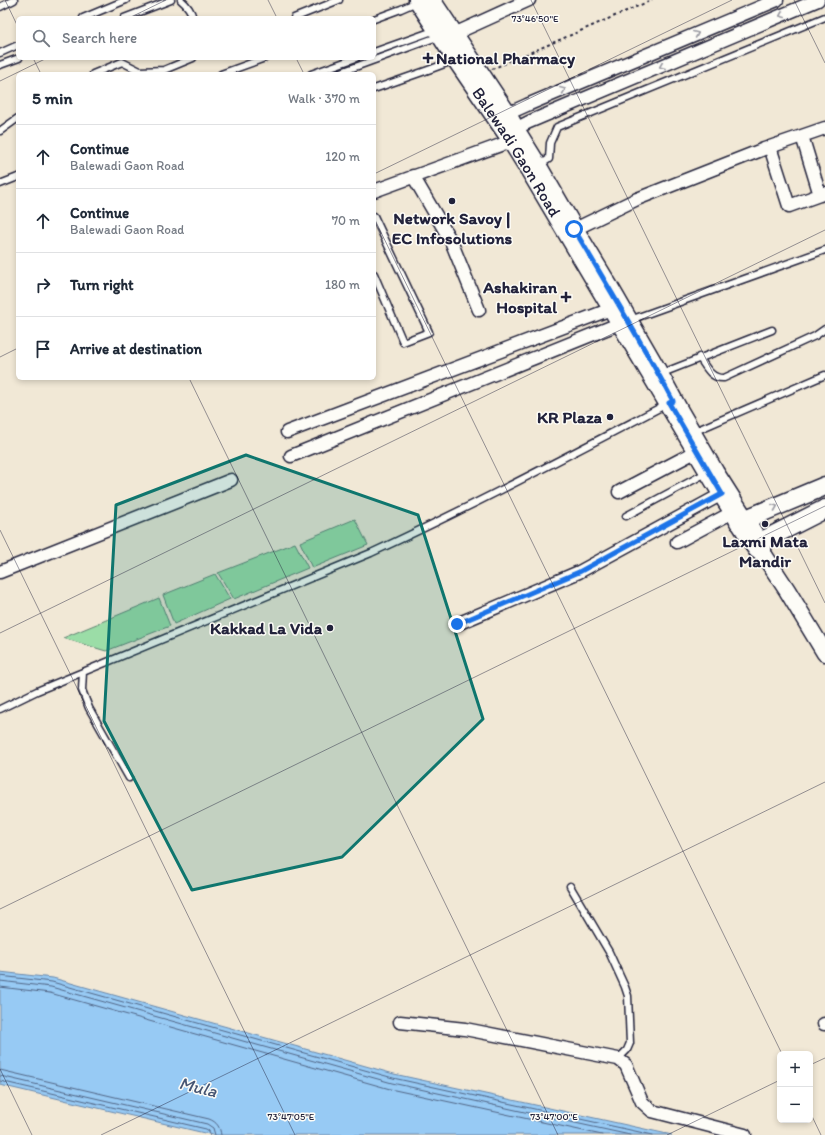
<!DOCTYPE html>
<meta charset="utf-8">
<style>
:root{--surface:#fff;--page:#f2f2f3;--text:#1f2937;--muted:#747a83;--line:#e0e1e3}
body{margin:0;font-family:Itim,sans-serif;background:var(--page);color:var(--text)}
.controls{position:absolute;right:12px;bottom:12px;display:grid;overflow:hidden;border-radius:6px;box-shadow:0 2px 6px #0003}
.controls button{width:36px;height:36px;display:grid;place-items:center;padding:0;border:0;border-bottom:1px solid var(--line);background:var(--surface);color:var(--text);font:20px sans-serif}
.stop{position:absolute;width:12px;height:12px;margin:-9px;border:3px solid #1a73e8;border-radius:50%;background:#fff}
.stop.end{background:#1a73e8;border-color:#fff;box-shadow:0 1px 4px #0008}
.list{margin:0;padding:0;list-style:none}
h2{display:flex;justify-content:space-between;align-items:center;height:52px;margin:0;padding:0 16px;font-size:17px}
h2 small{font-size:13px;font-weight:400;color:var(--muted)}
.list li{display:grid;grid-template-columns:26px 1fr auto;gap:12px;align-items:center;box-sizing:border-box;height:64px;padding:0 16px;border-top:1px solid var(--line)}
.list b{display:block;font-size:15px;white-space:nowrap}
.list p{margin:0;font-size:13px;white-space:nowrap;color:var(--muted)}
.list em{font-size:13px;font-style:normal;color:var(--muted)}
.icon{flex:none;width:22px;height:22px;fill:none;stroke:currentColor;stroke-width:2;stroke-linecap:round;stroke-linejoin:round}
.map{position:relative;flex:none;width:825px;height:1135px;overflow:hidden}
.search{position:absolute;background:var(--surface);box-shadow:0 2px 6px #0003;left:16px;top:16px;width:360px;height:44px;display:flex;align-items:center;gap:10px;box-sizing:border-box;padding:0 14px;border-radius:6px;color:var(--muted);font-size:15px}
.panel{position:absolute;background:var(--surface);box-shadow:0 2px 6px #0003;left:16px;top:72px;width:360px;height:308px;border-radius:6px}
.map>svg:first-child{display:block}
.green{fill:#9bdda7;stroke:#5e8071}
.water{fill:#97caf4;stroke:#6887aa}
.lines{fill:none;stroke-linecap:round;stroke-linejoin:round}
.shore{stroke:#516585;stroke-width:1}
.service-casing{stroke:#22223b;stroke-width:9}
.minor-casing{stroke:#22223b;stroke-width:15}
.tertiary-casing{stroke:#22223b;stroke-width:19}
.secondary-casing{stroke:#22223b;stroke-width:21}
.path{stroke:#22223b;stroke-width:2;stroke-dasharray:3 3;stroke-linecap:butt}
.service{stroke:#fdfcf7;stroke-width:6}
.minor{stroke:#fdfcf7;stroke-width:12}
.tertiary{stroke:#fdfcf7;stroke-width:16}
.secondary{stroke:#fdfcf7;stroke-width:18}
.oneway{stroke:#9a9aa2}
.route{stroke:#1a73e8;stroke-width:5}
.marked{fill:#0f766e;fill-opacity:0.2;stroke:#0f766e;stroke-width:3;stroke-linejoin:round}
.ticks{fill:none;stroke:#22223b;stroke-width:1;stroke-opacity:0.45}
.poi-dot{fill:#22223b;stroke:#fdfcf7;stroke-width:1.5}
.labels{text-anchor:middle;stroke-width:3;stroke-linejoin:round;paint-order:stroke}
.poi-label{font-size:17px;font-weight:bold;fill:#22223b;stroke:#fdfcf7;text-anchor:end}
.street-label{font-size:17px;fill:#22223b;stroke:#fdfcf7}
.water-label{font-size:18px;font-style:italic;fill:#455472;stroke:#fdfcf7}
.ticks-label{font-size:10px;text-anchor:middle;fill:#22223b;stroke:#fdfcf7;stroke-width:3;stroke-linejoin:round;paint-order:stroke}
</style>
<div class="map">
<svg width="825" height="1135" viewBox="0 0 825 1135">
<rect width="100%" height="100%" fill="#f1e8d6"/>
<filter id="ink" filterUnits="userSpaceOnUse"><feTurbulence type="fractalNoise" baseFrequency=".025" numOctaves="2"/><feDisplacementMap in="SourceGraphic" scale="8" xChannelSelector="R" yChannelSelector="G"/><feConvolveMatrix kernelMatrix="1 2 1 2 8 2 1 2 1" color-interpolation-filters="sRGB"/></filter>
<g filter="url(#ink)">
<path class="green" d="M 355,519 L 368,545 L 312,568 L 300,542 Z
M 295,543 L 308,568 L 234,599 L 218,573 Z
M 215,574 L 230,599 L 174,624 L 163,595 Z
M 159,598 L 170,626 L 106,651 L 63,638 Z"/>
<path class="water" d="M 0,972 L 53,978 L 394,1074 L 672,1135 L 213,1135 L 0,1085 Z"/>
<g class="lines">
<path class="shore" d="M 0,976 L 52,982 L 393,1078 L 653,1135
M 0,981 L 51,987 L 392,1083 L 630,1135
M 0,987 L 50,993 L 390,1089 L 602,1135
M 0,1070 L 209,1119 C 217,1122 220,1127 221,1135
M 0,1076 L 207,1124 L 213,1128 L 215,1135
M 0,1081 L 206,1129 L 209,1131 L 210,1135"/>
<g class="service-casing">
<path id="service" d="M 181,0 C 187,5 191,10 193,18
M 0,7 L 14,0
M 83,18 L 126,0
M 124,18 L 171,0
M 294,18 L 339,0
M 374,19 L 401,9 L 417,2
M 374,52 L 436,30
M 0,53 L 18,45
M 0,65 L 19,58
M 93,74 L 122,62 L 140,71 L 164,70 L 193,58
M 221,74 L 265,58
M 311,74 L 356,58
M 336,74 L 440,36
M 374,89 L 431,69 L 455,60
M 0,131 L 18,118
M 540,165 L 549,159 L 550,143 L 557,127 L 825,17
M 0,184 L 18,177
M 374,216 L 429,332 L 403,342 L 374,274
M 630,320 L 825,250
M 699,357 C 706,367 711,379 724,378 L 815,336 L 825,329
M 660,374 L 772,330
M 693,432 L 825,375
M 626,516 L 708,472
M 83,672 L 82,690 L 89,708 L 129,778
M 0,709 L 37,691 L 371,553 C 471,507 569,455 667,404
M 570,886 L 609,952 L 625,987 L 628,996 L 630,1043 L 627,1050 L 618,1059"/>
</g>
<g class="minor-casing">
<path id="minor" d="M 454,34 L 529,0
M 507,114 L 527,105 L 777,0
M 515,129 L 529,122 L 818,0
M 802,136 L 820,195
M 770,147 L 789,206 L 825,193
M 413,176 L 451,241 L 479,310
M 374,191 L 517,139
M 569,232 L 637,199 L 764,149 L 825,128
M 287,432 L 619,306
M 291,456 L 621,323 L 627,321
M 619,492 L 697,451
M 677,542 L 733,512
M 0,572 L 231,480
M 457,624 L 579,572 L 722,494
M 400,1022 L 465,1029 L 618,1059 L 626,1065 L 642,1102 L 652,1111 L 745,1135
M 824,1024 L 825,1024"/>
</g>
<g class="tertiary-casing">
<path id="tertiary" d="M 762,552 L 787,590 L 825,653"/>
</g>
<g class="secondary-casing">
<g id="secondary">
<path id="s1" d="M 418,0 L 456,59 L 508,135 L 531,172 L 722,494 L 757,549 L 762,552 L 762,547 L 715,473 L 679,411 L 654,365 L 609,287 L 571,224 L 534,160 L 516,131 L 507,114 L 431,0"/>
<path d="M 739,522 L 825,486"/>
<path d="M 754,545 L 825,509"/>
</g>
</g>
<path class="path" d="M 492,69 L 652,0"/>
<use href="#service" class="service"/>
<use href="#minor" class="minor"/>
<use href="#tertiary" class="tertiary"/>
<use href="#secondary" class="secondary"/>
</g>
<defs><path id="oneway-chevron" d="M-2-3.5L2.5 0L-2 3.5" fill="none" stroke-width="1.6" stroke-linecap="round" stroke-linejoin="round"/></defs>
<g class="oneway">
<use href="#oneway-chevron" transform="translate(782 15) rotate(157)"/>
<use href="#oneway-chevron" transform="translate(696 34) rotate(-23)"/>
<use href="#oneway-chevron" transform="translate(662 66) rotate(157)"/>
<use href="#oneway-chevron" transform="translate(563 90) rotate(-23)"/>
<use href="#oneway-chevron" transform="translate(775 507) rotate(-22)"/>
</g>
</g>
<g class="lines" filter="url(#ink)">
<path class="route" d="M 457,624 L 579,572 L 722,494 L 669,403 L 673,401 C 642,343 608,286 574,229"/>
</g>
<path class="marked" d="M 246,455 L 418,515 L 483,719 L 342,857 L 192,890 L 104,721 L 116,505 Z"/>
<path class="ticks" d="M 5,0 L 18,27M 268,0 L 277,18M 531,0 L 825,603M 794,0 L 825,63M 129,18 L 166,0M 33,58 L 41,74M 296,58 L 304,74M 0,81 L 47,58M 374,174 L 732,0M 374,218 L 782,1054M 0,357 L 18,348M 189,378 L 558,1135M 0,530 L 295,1135M 0,633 L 825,230M 0,909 L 825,506M 810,1065 L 825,1058M 0,1069 L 32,1135M 810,1112 L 821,1135M 101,1135 L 825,782M 667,1135 L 780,1080"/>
<g class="poi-dot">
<path d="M426 52h4v4h4v4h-4v4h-4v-4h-4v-4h4z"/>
<circle cx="452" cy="201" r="4"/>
<path d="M564 291h4v4h4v4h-4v4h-4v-4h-4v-4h4z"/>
<circle cx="610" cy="417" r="4"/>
<circle cx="765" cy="524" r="4"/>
<circle cx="330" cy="628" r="4"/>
</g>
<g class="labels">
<g class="poi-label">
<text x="436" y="64" text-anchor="start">National Pharmacy</text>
<text x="452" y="224" text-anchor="middle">Network Savoy |<tspan x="452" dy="20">EC Infosolutions</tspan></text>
<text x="557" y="293">Ashakiran<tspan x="557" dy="20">Hospital</tspan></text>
<text x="602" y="423">KR Plaza</text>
<text x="765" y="547" text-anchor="middle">Laxmi Mata<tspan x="765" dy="20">Mandir</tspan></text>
<text x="322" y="634">Kakkad La Vida</text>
</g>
<g class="street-label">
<text dy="6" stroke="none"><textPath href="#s1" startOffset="181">Balewadi Gaon Road</textPath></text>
</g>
<g class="water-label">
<text transform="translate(198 1087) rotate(14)" y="6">Mula</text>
</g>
</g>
<g class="ticks-label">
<text x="535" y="22">73°46'50"E</text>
<text x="291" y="1120">73°47'05"E</text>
<text x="554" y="1120">73°47'00"E</text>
</g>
</svg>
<div class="controls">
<button>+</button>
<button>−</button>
</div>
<div class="stop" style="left:574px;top:229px"></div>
<div class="stop end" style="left:457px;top:624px"></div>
<div class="search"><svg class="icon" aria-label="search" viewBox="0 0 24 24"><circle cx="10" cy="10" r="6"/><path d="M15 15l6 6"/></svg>Search here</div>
<section class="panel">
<h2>5 min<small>Walk · 370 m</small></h2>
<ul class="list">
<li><svg class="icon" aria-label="ahead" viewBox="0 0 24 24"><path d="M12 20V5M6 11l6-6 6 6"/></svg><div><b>Continue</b><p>Balewadi Gaon Road</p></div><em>120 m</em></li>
<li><svg class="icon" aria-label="ahead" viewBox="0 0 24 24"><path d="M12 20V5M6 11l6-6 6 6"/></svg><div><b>Continue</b><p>Balewadi Gaon Road</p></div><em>70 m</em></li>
<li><svg class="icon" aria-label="right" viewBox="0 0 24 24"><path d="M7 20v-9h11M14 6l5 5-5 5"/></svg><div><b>Turn right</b></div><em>180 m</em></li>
<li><svg class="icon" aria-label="arrive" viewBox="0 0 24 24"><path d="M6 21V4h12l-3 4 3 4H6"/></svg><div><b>Arrive at destination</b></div></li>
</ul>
</section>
</div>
